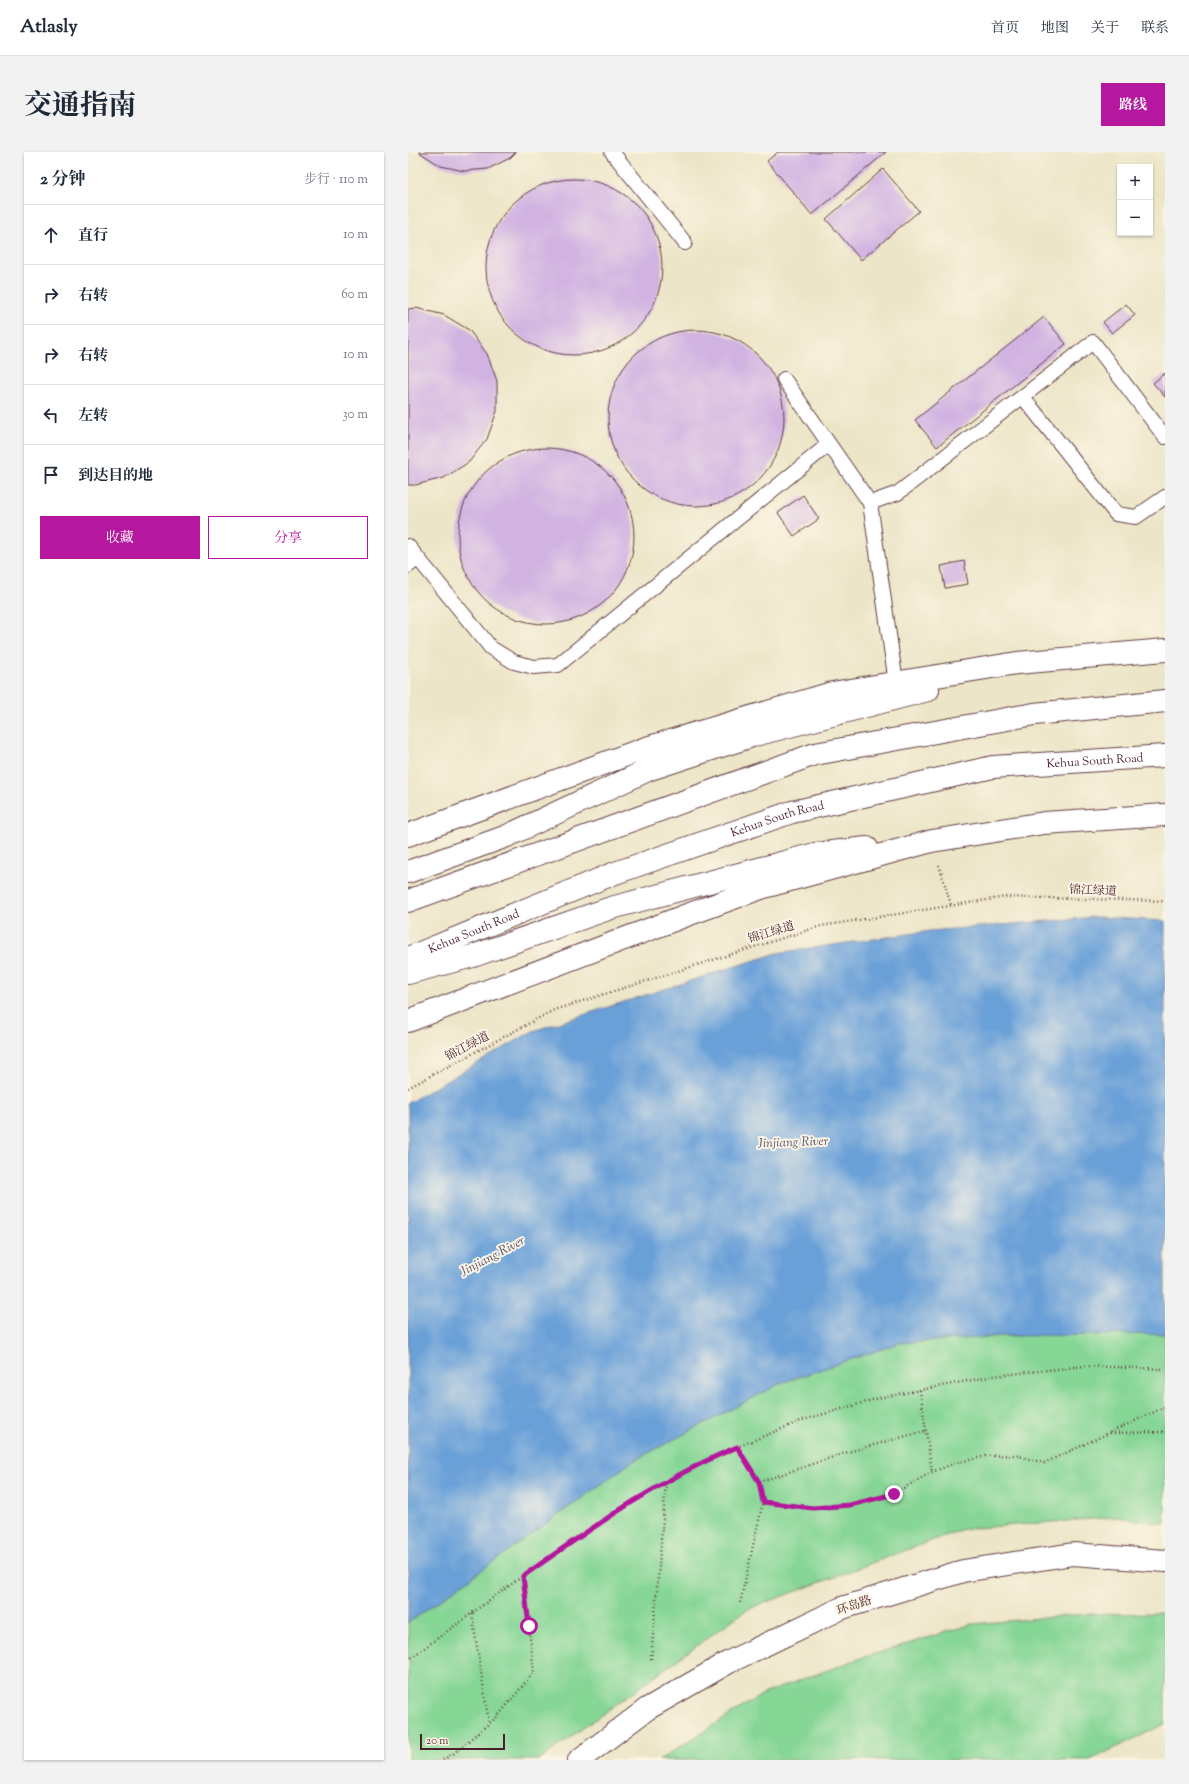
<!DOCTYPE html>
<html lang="zh">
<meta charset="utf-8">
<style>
:root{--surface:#fff;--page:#f2f2f3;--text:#1f2937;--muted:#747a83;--line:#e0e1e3;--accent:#b5179e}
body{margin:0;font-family:"Sorts Mill Goudy","Noto Serif SC",serif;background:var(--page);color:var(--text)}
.controls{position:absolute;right:12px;top:12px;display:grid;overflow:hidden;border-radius:0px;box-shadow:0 1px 3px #0004}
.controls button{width:36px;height:36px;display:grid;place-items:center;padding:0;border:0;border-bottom:1px solid var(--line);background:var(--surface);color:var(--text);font:20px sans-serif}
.scale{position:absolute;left:12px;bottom:10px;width:85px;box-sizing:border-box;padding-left:4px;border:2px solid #4a1f2b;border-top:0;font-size:11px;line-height:14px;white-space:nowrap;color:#4a1f2b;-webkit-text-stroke:3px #fcf5e5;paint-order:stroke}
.stop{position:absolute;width:12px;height:12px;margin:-9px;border:3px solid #b5179e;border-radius:50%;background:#fff}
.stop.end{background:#b5179e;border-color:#fff;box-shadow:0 1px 4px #0008}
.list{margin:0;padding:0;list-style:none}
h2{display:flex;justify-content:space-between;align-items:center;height:52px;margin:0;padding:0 16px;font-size:17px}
h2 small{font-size:13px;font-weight:400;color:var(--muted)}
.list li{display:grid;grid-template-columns:26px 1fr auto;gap:12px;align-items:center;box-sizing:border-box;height:60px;padding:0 16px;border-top:1px solid var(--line)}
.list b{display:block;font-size:15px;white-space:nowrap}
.list em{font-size:13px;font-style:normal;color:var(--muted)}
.actions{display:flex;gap:8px;padding:12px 16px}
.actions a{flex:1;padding:9px 0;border:1px solid var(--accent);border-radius:0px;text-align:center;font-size:14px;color:var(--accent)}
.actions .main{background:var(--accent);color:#fff}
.icon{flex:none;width:22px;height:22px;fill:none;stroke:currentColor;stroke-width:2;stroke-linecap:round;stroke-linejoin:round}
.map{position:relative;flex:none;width:757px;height:1608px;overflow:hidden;border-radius:0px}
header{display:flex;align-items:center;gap:24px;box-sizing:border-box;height:56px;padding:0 20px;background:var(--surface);border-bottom:1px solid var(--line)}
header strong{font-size:19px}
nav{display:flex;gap:22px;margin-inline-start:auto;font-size:14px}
.intro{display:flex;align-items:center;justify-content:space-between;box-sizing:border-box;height:96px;padding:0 24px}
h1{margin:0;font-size:28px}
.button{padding:10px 18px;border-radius:0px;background:var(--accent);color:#fff;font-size:14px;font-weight:700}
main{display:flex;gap:24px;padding:0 24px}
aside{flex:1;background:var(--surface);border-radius:0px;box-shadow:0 1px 3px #0004}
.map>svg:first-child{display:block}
.green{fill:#86d695;stroke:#687a60}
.water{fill:#6ba0d8;stroke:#5a6082}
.building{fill:#d1b3e2}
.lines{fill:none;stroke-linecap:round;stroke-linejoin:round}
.service-casing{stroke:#623d42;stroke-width:16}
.tertiary-casing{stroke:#623d42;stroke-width:24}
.secondary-casing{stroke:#623d42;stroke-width:24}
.trunk-casing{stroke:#623d42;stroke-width:24}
.path{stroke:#623d42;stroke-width:2.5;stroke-dasharray:1 3;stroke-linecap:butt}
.service{stroke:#fff;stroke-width:14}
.tertiary{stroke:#fff;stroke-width:22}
.secondary{stroke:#fff;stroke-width:22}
.trunk{stroke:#fff;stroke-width:22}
.route{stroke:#b5179e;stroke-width:5}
.labels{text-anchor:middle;stroke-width:4;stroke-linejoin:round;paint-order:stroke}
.street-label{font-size:12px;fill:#4a1f2b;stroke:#fcf5e5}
.water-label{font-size:13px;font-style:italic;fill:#575370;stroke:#fcf5e5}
</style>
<header>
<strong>Atlasly</strong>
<nav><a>首页</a><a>地图</a><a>关于</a><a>联系</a></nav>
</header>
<div class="intro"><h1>交通指南</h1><a class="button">路线</a></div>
<main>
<aside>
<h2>2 分钟<small>步行 · 110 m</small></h2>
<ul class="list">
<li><svg class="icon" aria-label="ahead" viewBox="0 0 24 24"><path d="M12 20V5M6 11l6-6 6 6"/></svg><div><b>直行</b></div><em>10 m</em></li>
<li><svg class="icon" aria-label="right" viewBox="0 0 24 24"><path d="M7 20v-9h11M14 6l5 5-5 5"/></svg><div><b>右转</b></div><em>60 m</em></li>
<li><svg class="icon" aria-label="right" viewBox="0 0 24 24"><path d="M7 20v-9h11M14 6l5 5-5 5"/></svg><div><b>右转</b></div><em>10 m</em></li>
<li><svg class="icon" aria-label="left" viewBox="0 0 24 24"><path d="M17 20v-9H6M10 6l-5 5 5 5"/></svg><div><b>左转</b></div><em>30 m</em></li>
<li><svg class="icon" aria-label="arrive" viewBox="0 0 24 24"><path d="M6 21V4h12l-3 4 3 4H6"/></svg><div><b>到达目的地</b></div></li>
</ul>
<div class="actions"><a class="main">收藏</a><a>分享</a></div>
</aside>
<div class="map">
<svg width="757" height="1608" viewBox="0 0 757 1608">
<rect width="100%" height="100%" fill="#fcf5e5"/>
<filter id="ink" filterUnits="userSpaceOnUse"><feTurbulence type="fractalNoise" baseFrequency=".025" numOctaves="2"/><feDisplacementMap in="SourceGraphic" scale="8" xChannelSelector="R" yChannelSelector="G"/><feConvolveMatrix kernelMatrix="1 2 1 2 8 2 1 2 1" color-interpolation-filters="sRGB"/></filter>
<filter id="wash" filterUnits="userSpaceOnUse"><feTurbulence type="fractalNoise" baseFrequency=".012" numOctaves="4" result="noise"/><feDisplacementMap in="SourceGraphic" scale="16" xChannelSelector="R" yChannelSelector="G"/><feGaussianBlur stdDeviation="0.9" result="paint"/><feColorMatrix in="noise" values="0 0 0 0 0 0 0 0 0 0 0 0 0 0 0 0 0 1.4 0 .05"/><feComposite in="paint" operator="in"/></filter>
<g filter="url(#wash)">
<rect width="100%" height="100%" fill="#ece5c7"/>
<path class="green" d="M 743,1181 L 757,1182 L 757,1372 L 709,1365 L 555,1377 L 338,1458 L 131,1608 L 0,1608 L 0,1471 L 225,1309 L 373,1231 L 491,1191 L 595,1184 Z
M 757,1461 L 757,1572 L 682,1608 L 251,1608 L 355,1542 L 447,1508 L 564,1472 L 680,1462 Z"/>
<path class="water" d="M 688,765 L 757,769 L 757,1182 L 595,1184 L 491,1191 L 373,1231 L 225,1309 L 0,1471 L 0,951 L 125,879 L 369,801 L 521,779 Z"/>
<g id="blocks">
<path class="building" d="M 11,0 L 108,0 L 102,6 L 80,17 L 56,19 L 33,14 Z
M 370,0 L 478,0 L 404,63 L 359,9 Z
M 475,17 L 511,59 L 453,108 L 418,67 Z
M78 115a88 88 0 1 1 176 0a88 88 0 1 1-176 0Z
M 718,152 L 727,163 L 704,181 L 695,170 Z
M 8,156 L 36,163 L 61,178 L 79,202 L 89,229 L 89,259 L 79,287 L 61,310 L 36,326 L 7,333 L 0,333 L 0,157 Z
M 636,165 L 658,192 L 529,295 L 507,268 Z
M200 266a88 88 0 1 1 176 0a88 88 0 1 1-176 0Z
M 757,221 L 757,245 L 745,231 Z
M50 384a88 88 0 1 1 176 0a88 88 0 1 1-176 0Z
M 395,343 L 411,367 L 386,384 L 370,361 Z
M 556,409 L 560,432 L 537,436 L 533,414 Z"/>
</g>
</g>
<g filter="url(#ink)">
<use href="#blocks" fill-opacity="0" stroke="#623d42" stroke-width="1"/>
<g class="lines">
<g class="service-casing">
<path id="service" d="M 204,0 L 277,91
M 376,227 L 462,351 L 488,531
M 615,245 L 708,362 L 728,365 L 757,345
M 462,351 L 490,341 L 685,190 L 757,285
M 0,394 L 83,496 L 106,510 L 126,515 L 150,513 L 421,292
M 0,414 L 10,406"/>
</g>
<g class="tertiary-casing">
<path id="tertiary" d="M 171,1608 L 239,1557 L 321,1510 L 434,1456 L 555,1419 L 665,1402 L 757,1409"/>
</g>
<g class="secondary-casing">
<path id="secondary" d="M 0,683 L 238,596 L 424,541 L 609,511 L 757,498
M 0,720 L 99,684 L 242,617 L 347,583 L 520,538
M 0,821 L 65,804 L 203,756 L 407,702 L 459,696
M 0,869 L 279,763 L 353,736 L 524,689 L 636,671 L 757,663"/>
</g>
<g class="trunk-casing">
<g id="trunk">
<path d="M 0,749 L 407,602 L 626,562 L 757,549"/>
<path id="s1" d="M 0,806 L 207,721 L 384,660 L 585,615 L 757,604"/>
</g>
</g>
<path class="path" d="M 531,713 L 543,753
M 0,936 L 146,858 L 413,774 L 598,745 L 757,749
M 512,1238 L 524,1320
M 702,1281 L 757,1280
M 329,1295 L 351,1330 L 355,1350 L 332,1451
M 351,1330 L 440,1300 L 517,1279
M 355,1350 L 405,1356 L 442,1353 L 485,1342 L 524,1320 L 548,1311 L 578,1304 L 607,1303 L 636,1311 L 757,1255
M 64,1462 L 81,1571
M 243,1507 L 258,1331
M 0,1508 L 105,1431 L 205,1361 L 298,1308 L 395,1268 L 475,1245 L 585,1224 L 676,1214 L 757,1217
M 35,1608 L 45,1602 L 90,1564 L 126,1520 L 115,1424"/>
<use href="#service" class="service"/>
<use href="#tertiary" class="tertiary"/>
<use href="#secondary" class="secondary"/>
<use href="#trunk" class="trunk"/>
</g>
</g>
<g class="lines" filter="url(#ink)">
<path class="route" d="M 121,1474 L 115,1424 C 184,1376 252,1327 329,1295 L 351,1330 L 355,1350 L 405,1356 L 442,1353 L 486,1342"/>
</g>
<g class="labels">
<g class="street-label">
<text dy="4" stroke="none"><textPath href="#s1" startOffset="719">Kehua South Road</textPath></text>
<text dy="4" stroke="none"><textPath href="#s1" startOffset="395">Kehua South Road</textPath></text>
<text transform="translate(685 738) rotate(2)" y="4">锦江绿道</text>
<text dy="4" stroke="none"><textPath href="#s1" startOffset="71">Kehua South Road</textPath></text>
<text transform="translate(363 780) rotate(-17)" y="4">锦江绿道</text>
<text transform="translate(59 894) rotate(-28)" y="4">锦江绿道</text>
<text transform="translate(446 1453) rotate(-19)" y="4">环岛路</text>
</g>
<g class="water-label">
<text transform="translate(385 989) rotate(-2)" y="5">Jinjiang River</text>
<text transform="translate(84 1103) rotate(-28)" y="5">Jinjiang River</text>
</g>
</g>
</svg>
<div class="controls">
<button>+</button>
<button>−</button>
</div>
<div class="scale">20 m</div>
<div class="stop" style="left:121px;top:1474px"></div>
<div class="stop end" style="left:486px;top:1342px"></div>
</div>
</main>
